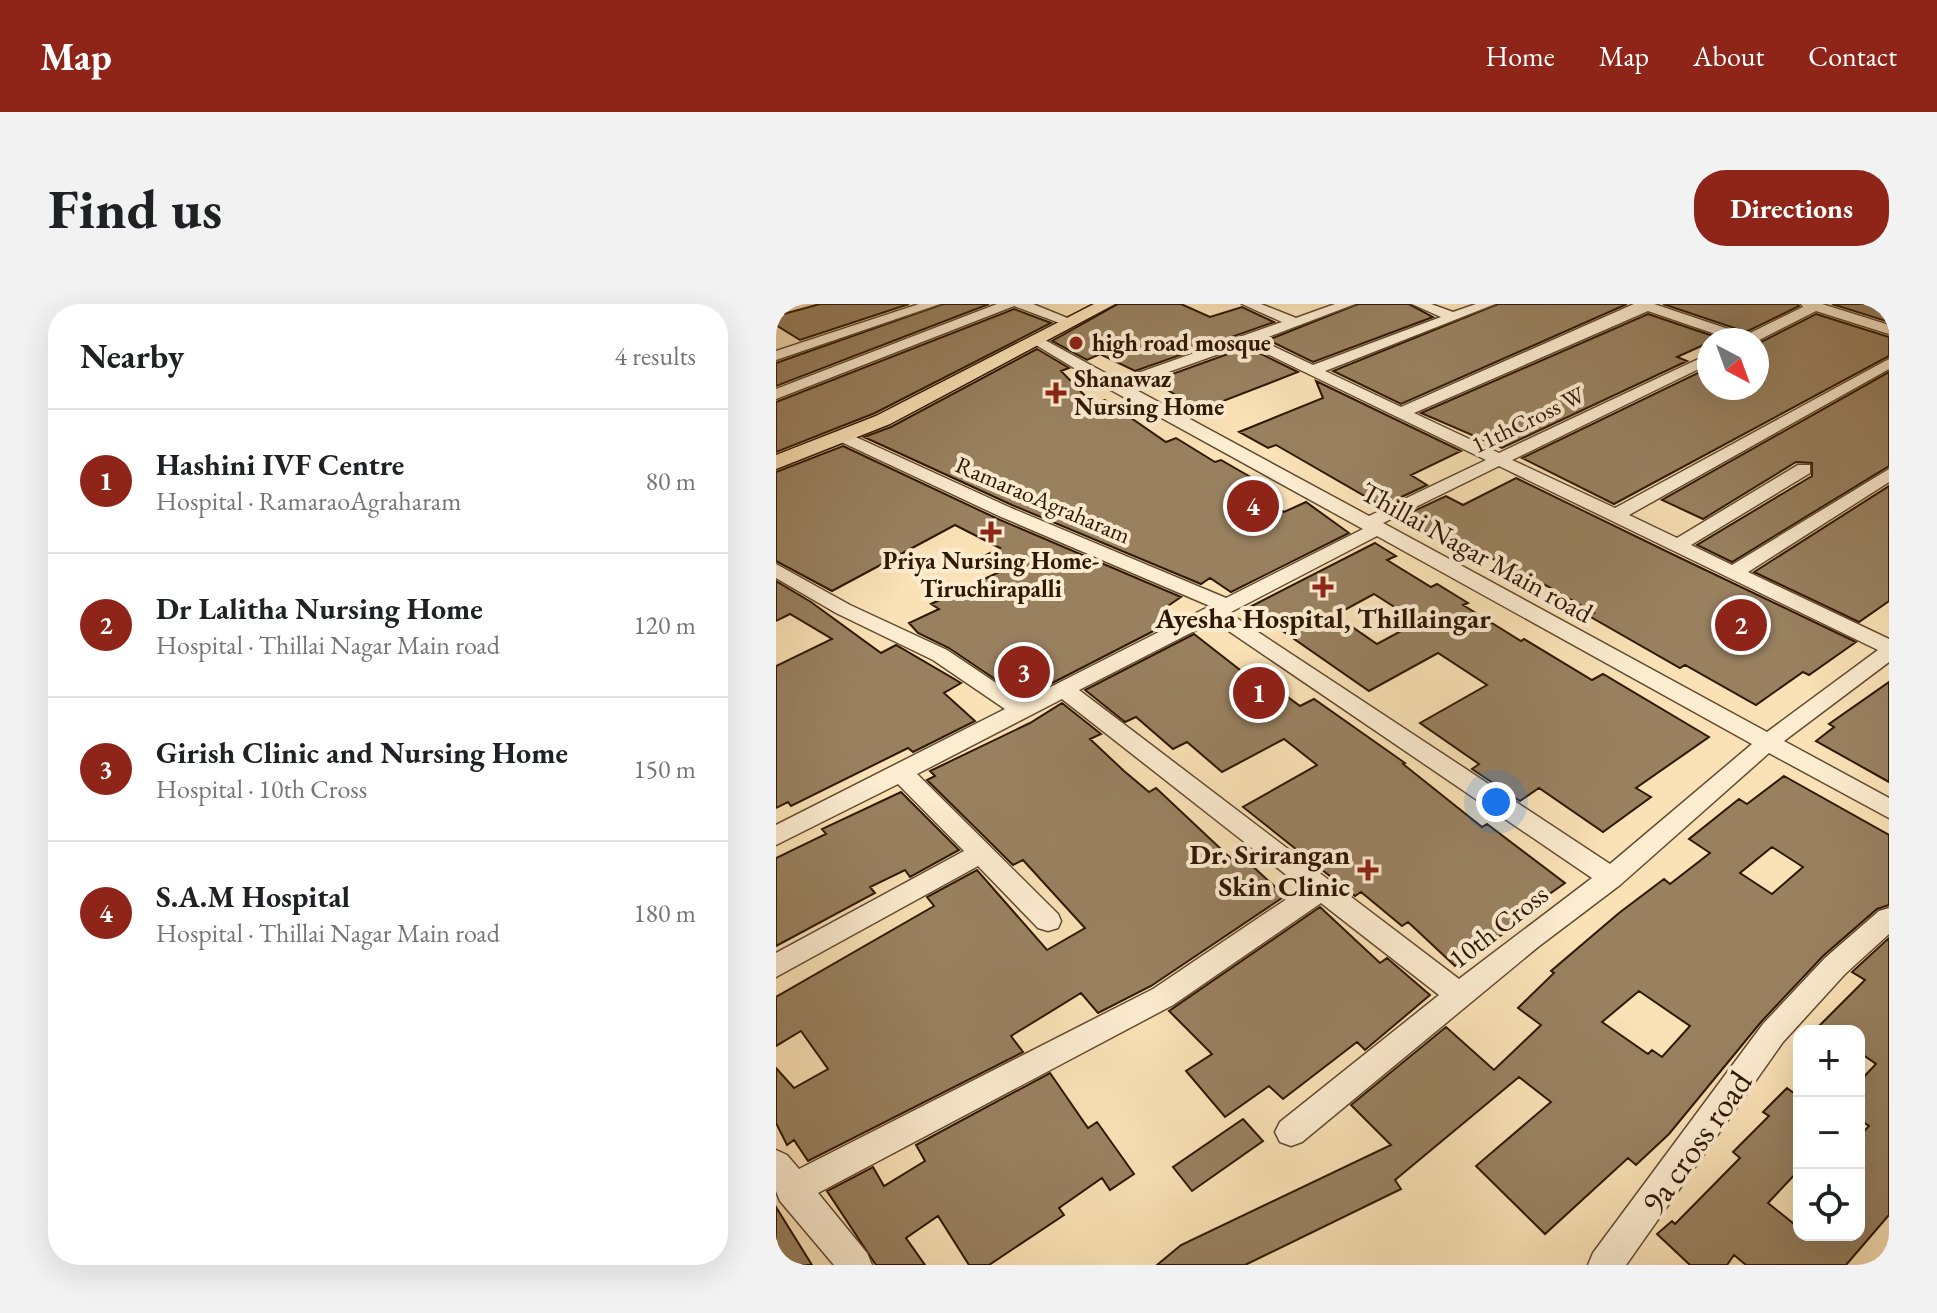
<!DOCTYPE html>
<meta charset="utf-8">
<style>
:root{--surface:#fff;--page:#f2f2f2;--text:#202124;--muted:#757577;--line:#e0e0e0;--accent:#8f2418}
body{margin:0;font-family:"EB Garamond",serif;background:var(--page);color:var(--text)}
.controls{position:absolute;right:24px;bottom:24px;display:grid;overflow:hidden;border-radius:16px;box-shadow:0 8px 32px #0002}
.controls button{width:72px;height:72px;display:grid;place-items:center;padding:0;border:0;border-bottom:2px solid var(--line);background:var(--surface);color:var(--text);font:40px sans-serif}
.compass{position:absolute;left:921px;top:24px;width:72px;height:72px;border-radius:50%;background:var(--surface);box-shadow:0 8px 32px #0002;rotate:139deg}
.you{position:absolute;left:720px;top:498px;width:28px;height:28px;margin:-20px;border:6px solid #fff;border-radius:50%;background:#1a73e8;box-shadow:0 0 0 12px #1a73e833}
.badge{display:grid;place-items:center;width:52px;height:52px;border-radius:50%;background:var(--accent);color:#fff;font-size:26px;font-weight:700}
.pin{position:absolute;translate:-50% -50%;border:4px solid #fff;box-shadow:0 2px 8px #0006}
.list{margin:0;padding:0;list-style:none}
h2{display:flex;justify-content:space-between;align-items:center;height:104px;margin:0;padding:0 32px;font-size:34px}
h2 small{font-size:26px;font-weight:400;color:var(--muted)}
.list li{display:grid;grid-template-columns:52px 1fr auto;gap:24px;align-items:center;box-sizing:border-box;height:144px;padding:0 32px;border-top:2px solid var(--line)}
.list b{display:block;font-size:30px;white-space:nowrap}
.list p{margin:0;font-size:26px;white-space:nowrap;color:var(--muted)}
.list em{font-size:26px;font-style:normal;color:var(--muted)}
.icon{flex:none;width:44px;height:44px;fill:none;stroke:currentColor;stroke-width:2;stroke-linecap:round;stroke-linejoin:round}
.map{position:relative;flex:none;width:1113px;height:961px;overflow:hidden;border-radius:32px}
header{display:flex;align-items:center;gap:48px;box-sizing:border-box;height:112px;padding:0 40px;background:var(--accent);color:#fff}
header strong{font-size:38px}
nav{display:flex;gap:44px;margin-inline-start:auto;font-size:28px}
.intro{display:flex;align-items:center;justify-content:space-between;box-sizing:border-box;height:192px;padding:0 48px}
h1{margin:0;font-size:56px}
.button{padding:20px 36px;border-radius:32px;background:var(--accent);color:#fff;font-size:28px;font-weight:700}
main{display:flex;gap:48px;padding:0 48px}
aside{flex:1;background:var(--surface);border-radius:32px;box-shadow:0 8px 32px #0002}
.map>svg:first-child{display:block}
.building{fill:#998160;stroke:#301703;stroke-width:2;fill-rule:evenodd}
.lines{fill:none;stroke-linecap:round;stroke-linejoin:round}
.minor-casing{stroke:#624a30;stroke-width:3}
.major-casing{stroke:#301703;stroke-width:3}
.minor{fill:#fcecd0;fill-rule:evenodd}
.major{fill:#fae2b6;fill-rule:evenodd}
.poi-dot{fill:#8f2418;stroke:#fcecd0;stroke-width:3}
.labels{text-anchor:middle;stroke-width:8;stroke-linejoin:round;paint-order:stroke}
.far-poi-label{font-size:24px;font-weight:bold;fill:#301703;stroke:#fcecd0;text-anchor:start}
.far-street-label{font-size:24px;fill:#301703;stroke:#fcecd0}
.street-label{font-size:28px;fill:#301703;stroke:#fcecd0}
.poi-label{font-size:28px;font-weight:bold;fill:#301703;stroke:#fcecd0}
.near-street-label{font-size:34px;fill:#301703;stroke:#fcecd0}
</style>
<header>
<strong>Map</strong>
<nav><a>Home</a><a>Map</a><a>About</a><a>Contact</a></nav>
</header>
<div class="intro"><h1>Find us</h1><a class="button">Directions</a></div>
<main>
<aside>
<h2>Nearby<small>4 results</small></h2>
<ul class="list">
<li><span class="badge">1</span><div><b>Hashini IVF Centre</b><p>Hospital · RamaraoAgraharam</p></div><em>80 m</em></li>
<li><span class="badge">2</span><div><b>Dr Lalitha Nursing Home</b><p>Hospital · Thillai Nagar Main road</p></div><em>120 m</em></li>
<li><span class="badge">3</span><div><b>Girish Clinic and Nursing Home</b><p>Hospital · 10th Cross</p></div><em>150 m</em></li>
<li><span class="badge">4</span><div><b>S.A.M Hospital</b><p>Hospital · Thillai Nagar Main road</p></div><em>180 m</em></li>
</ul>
</aside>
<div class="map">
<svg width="1113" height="961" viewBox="0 0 1113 961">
<rect width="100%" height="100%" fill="#fae2b6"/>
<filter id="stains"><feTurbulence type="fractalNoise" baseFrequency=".0025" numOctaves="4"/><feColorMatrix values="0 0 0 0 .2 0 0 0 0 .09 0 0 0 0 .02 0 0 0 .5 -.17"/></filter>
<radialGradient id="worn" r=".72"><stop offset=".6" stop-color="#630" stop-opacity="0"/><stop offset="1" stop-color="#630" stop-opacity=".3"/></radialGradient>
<path class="building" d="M 44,0 L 133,0 L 24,36 L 0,21 L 0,12 Z
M 167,0 L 213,0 L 0,82 L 0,59 Z
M 342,0 L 405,0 L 434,13 L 466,3 L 498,18 L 359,67 L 324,50 L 311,56 L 276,37 Z
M 582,0 L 633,0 L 657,13 L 537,58 L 492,36 Z
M 722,0 L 851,0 L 625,100 L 557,67 Z
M 887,0 L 1022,0 L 1023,2 L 970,28 Z
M 1056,0 L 1113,0 L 1113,18 Z
M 238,5 L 275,19 L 99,109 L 0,148 L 0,98 Z
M 872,10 L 943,34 L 901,53 L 911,57 L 726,144 L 645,109 Z
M 1040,10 L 1113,33 L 1113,52 L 838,200 L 746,154 L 930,65 L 933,66 L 933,84 L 981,84 L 981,40 Z
M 471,43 L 522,68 L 424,106 L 377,77 Z
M 261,45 L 293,64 L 285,67 L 317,100 L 329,96 L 390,138 L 400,134 L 439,158 L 445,156 L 478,175 L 461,182 L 508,208 L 530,198 L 573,229 L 455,288 L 434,274 L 425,280 L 236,201 L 88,133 L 115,123 Z
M 1113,68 L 1113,162 L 956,258 L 921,241 L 1036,172 L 1036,159 L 1020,158 L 927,215 L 886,196 Z
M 540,77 L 685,147 L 635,171 L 651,181 L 606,202 L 500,141 L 492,144 L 463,128 L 547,94 Z
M 67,142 L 222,215 L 405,293 L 386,306 L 399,316 L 247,394 L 173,344 L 142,329 L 133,319 L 163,305 L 155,300 L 234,263 L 210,251 L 224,244 L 179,221 L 56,287 L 0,257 L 0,168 Z
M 740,174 L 896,250 L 1080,338 L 1033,371 L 1027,368 L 980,401 L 909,361 L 904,364 L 813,312 L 818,309 L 771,282 L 707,250 L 696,255 L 625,213 L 670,192 L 687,201 Z
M 1113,182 L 1113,297 L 1083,318 L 978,268 Z
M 599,239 L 620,252 L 611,256 L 655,283 L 661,280 L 692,299 L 687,301 L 745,337 L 748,335 L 816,376 L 827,370 L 933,433 L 860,484 L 875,493 L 827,528 L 763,484 L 744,497 L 696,465 L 703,460 L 644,419 L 711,381 L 662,349 L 593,387 L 495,319 L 490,322 L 468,306 ZM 598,290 L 642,318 L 601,340 L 559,311 Z
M 0,277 L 35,298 L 105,349 L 120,341 L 185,379 L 168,389 L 199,417 L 137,448 L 132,444 L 15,502 L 12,498 L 0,504 L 0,362 L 56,335 L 14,310 L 0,317 Z
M 418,330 L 468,369 L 474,365 L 524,402 L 538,395 L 629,459 L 627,460 L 706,523 L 711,520 L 789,579 L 734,618 L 739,622 L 679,662 L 632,618 L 626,622 L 585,588 L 579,592 L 467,503 L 541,461 L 508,435 L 446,468 L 411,438 L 397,445 L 360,413 L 349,418 L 309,386 Z
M 1113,378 L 1113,478 L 1040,437 L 1058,423 L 1053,420 Z
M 286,399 L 325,430 L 314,435 L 348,467 L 373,488 L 380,484 L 463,562 L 471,557 L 509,592 L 375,682 L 322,709 L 305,689 L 235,732 L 247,748 L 32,857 L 18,836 L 11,841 L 0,819 L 0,764 L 18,784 L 52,765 L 25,727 L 0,742 L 0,693 L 158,602 L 151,593 L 201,566 L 271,646 L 309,624 L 247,556 L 237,561 L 151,476 L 159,472 L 154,467 L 254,419 Z
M 1008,472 L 1113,531 L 1113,601 L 1101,605 L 1047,652 L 985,718 L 893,830 L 860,861 L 852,854 L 769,930 L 700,862 L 775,798 L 743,773 L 619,876 L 625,885 L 469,961 L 381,961 L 405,941 L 615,841 L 575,801 L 670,723 L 718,766 L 765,721 L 742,704 L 778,669 L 775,667 L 843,609 L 888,575 L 894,580 L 934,549 L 913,535 L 963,495 L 971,500 ZM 996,543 L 1027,563 L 996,590 L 964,569 ZM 863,687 L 914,722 L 886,753 L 876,746 L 872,750 L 826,718 Z
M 125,488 L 183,546 L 134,573 L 129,566 L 94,583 L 99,589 L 0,642 L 0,554 L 50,530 L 46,525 Z
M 544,603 L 604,659 L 611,654 L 654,691 L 589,746 L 581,738 L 507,795 L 493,782 L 449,813 L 410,767 L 436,750 L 393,707 Z
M 1113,634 L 1113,911 L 1070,961 L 970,961 L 958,951 L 951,961 L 914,961 L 881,930 L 896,917 L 899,920 L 964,854 L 957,848 L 993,812 L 987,808 L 1011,784 L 1023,793 L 1023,866 L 992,899 L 1023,924 L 1023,931 L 1083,931 L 1083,833 L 1093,822 L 1083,815 L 1083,778 L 1100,760 L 1083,748 L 1083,727 L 1038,727 L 1089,676 L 1076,668 Z
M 274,769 L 312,824 L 321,818 L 358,870 L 334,886 L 326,874 L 283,904 L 288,911 L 213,961 L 193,961 L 162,912 L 130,934 L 149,961 L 100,961 L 51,887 L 97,863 L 108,882 L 149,857 L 140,841 Z
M 467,815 L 487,837 L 416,887 L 397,863 Z
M 0,903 L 36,961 L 0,961 Z"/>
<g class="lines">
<g class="minor-casing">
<path id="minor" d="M 143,0 L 164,0 L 0,56 L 0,47 Z
M 221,0 L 257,0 L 301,18 L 289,21 L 238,2 L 0,95 L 0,85 Z
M 466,0 L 485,0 L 520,14 L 559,0 L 579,0 L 484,36 L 537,61 L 665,13 L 636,0 L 655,0 L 677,8 L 700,0 L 719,0 L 549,67 L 625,103 L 858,0 L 878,0 L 970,31 L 1027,3 L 1025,0 L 1046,0 L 1113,21 L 1113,30 L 1040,7 L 981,37 L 957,36 L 872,7 L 638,109 L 723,149 L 933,50 L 933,60 L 736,156 L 839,204 L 1113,55 L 1113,65 L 853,211 L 901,234 L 1022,161 L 1034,161 L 1034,169 L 915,241 L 956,261 L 1113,165 L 1113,178 L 972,268 L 1113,335 L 1113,358 L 1008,437 L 1113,494 L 1113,514 L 993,449 L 844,581 L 762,643 L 526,838 L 515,842 L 504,838 L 499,828 L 504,818 L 663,691 L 545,599 L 397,701 L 42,889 L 91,949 L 96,961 L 58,961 L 4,897 L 0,887 L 0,846 L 11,851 L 23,865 L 377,685 L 527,584 L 286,395 L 141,470 L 282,610 L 285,617 L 282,624 L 272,627 L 262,624 L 202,562 L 0,673 L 0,649 L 188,547 L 122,480 L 0,541 L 0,521 L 229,405 L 157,356 L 60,309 L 0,274 L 0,260 L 74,301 L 171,346 L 247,397 L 434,302 L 223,212 L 59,135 L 59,129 L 71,129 L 235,204 L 450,294 L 587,225 L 333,85 L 255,38 L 267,35 L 342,76 L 506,18 ZM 471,40 L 710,156 L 593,212 L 353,82 ZM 723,162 L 1102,346 L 991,428 L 607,219 ZM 601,232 L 976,440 L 834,560 L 453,309 ZM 438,317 L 816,574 L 683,675 L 303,386 Z
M 1113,604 L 1113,630 L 1069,670 L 1007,738 L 850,961 L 812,961 L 817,949 L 987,720 L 1049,654 L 1103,607 Z"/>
</g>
<g class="major-casing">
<path id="major" d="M 318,0 L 339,0 L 114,120 L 0,165 L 0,151 L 100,112 Z"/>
</g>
<use href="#minor" class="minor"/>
<use href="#major" class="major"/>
</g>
<g class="poi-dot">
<circle cx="300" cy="39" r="8"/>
<path d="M276 77h8v8h8v8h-8v8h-8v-8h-8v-8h8z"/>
<path d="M211 216h8v8h8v8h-8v8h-8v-8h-8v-8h8z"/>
<path d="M543 271h8v8h8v8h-8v8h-8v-8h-8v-8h8z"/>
<path d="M588 554h8v8h8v8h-8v8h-8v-8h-8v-8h8z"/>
</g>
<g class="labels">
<g class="far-poi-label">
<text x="316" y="47">high road mosque</text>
<text x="298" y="83">Shanawaz<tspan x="298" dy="28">Nursing Home</tspan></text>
<text x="215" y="265" text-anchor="middle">Priya Nursing Home-<tspan x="215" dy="28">Tiruchirapalli</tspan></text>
</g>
<g class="far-street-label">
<text transform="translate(752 116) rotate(-26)" y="8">11thCross W</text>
<text transform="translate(267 196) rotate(23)" y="8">RamaraoAgraharam</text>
</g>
<g class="street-label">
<text transform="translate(701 248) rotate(29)" y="10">Thillai Nagar Main road</text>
<text transform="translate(722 622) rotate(-38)" y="10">10th Cross</text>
</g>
<g class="poi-label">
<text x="547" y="324">Ayesha Hospital, Thillaingar</text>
<text x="574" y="560" text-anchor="end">Dr. Srirangan<tspan x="574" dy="32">Skin Clinic</tspan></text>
</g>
<g class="near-street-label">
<text transform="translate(920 838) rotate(-55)" y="12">9a cross road</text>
</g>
</g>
<rect width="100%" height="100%" filter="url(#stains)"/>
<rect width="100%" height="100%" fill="url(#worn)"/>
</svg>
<div class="controls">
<button>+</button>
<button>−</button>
<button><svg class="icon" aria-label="locate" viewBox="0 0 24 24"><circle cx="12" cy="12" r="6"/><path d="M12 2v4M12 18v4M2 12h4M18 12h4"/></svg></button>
</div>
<svg class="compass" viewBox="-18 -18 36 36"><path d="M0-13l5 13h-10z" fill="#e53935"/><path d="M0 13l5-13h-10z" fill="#757577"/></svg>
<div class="you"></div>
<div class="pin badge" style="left:483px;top:389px">1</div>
<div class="pin badge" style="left:965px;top:321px">2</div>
<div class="pin badge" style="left:248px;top:368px">3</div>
<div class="pin badge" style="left:477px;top:202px">4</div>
</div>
</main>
